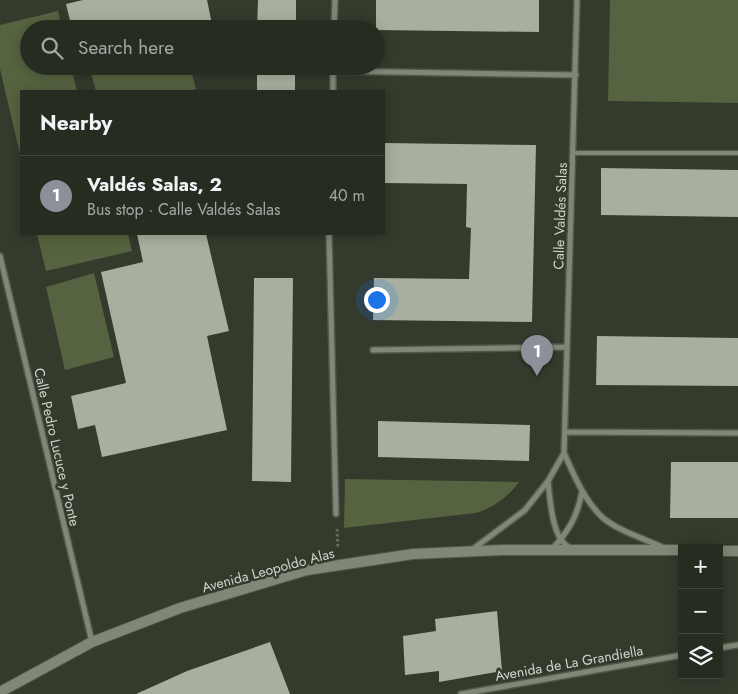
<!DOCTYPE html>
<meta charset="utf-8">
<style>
:root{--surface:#272c21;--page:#2f342a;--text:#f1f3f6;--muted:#a4a7a5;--line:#43483f;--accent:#8c9099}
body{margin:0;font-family:Jost,sans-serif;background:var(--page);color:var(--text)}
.controls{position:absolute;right:15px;bottom:15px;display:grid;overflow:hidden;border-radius:0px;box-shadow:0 2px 12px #0003}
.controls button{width:45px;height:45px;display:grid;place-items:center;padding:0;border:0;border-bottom:1px solid var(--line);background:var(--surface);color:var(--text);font:25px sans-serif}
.you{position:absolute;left:376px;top:299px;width:18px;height:18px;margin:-12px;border:4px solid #fff;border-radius:50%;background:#1a73e8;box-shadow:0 0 0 8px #1a73e833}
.badge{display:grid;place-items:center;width:32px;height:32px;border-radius:50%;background:var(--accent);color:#fff;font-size:16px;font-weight:700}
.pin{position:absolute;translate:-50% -41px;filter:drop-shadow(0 1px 2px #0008)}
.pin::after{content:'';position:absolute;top:26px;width:18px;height:15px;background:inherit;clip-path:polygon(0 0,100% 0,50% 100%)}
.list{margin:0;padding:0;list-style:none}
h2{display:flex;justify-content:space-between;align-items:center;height:65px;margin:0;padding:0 20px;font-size:21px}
h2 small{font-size:16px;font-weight:400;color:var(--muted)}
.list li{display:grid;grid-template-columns:32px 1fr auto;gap:15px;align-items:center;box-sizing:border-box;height:80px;padding:0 20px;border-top:1px solid var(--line)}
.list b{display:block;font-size:19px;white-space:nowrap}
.list p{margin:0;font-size:16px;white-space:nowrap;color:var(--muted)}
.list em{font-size:16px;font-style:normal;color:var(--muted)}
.icon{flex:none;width:28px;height:28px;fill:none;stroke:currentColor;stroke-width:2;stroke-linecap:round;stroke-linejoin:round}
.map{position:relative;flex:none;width:738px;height:694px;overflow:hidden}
.search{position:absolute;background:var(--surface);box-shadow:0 2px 12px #0003;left:20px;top:20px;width:365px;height:55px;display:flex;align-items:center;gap:12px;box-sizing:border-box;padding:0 18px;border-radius:28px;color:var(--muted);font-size:19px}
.panel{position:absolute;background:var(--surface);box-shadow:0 2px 12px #0003;left:20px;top:90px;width:365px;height:145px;border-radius:0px}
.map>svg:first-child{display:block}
.green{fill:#556340}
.building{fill:#a8af9e}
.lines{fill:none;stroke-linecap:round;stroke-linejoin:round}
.service-casing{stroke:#52574b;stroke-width:6}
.minor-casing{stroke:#52574b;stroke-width:8}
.secondary-casing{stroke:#52574b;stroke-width:12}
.path{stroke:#676d60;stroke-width:3;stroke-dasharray:2.5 2.5;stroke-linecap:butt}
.service{stroke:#808776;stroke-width:4}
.minor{stroke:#808776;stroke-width:5}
.secondary{stroke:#808776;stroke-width:10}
.labels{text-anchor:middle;stroke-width:5;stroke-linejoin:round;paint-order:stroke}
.street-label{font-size:14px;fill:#d0d4cb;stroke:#343a2c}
</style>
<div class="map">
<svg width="738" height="694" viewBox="0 0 738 694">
<rect width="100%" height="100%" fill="#343a2c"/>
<path class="green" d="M 610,0 L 738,0 L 738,103 L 608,101 Z
M 58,11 L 62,29 L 29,29 L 29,66 L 71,66 L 77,91 L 21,91 L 21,158 L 0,69 L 0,25 Z
M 89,66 L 190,66 L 196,89 L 187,91 L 96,91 Z
M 37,234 L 128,234 L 132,251 L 46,271 Z
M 94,273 L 114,357 L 65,370 L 46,287 Z
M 345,479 L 518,482 L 519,482 C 507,498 494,507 476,513 L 344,528 Z"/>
<path class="building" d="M 83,0 L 207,0 L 213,29 L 72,29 L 66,4 Z
M 258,0 L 296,0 L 296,29 L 257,29 Z
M 376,0 L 539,0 L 539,32 L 376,30 Z
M 257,66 L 295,66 L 295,91 L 257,91 Z
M 384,143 L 536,145 L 532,322 L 373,320 L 374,278 L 469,279 L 471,228 L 466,227 L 467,184 L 384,183 Z
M 601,168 L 738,170 L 738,217 L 601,215 Z
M 137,234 L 206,234 L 229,331 L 207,336 L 227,430 L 102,457 L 95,425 L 78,429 L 71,396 L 126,383 L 101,272 L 143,262 Z
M 254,278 L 293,278 L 291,482 L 252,481 Z
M 597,336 L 738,338 L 738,386 L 596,385 Z
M 378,421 L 530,425 L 529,461 L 378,457 Z
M 671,462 L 738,462 L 738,518 L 670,518 Z
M 497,611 L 502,671 L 439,682 L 439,671 L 405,675 L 403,636 L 436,631 L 435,619 Z
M 270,642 L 290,694 L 136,694 L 187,671 Z"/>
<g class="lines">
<g class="service-casing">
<path id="service" d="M 573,153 L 738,153"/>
</g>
<g class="minor-casing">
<path id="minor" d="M 334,29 L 335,0
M 333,71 L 576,75
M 333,91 L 333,66
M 329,234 L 336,514
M 0,256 L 92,642
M 373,350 L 567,347
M 566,432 L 738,433
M 564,453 C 574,475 584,500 602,517 C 618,531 643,538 662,547
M 548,481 C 550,499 552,539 569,547
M 473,549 L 525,510 L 548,481 L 564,453 L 577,0
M 552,549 C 569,531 578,515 582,491
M 719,648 L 738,645
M 461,694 L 682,655"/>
</g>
<g class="secondary-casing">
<path id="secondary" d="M 719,551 L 738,551
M 0,692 L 92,642 L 180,608 L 307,570 L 413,554 L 502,550 L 682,550"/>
</g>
<path class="path" d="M 337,529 L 338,548"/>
<use href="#service" class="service"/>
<use href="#minor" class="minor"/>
<use href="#secondary" class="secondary"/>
</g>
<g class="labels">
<g class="street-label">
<text transform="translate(560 216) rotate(-88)" y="5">Calle Valdés Salas</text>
<text transform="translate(57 447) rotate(77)" y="5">Calle Pedro Lucuce y Ponte</text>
<text transform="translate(268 570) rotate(-15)" y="5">Avenida Leopoldo Alas</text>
<text transform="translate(569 663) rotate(-10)" y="5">Avenida de La Grandiella</text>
</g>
</g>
</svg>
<div class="controls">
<button>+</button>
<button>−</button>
<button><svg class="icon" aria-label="layers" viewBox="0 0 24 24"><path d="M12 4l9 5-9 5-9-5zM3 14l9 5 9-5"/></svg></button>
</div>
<div class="you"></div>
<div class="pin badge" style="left:537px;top:376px">1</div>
<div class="search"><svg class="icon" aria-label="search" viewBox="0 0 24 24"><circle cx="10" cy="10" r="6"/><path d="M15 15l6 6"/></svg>Search here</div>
<section class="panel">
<h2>Nearby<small></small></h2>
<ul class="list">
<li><span class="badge">1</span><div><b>Valdés Salas, 2</b><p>Bus stop · Calle Valdés Salas</p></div><em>40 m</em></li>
</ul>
</section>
</div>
